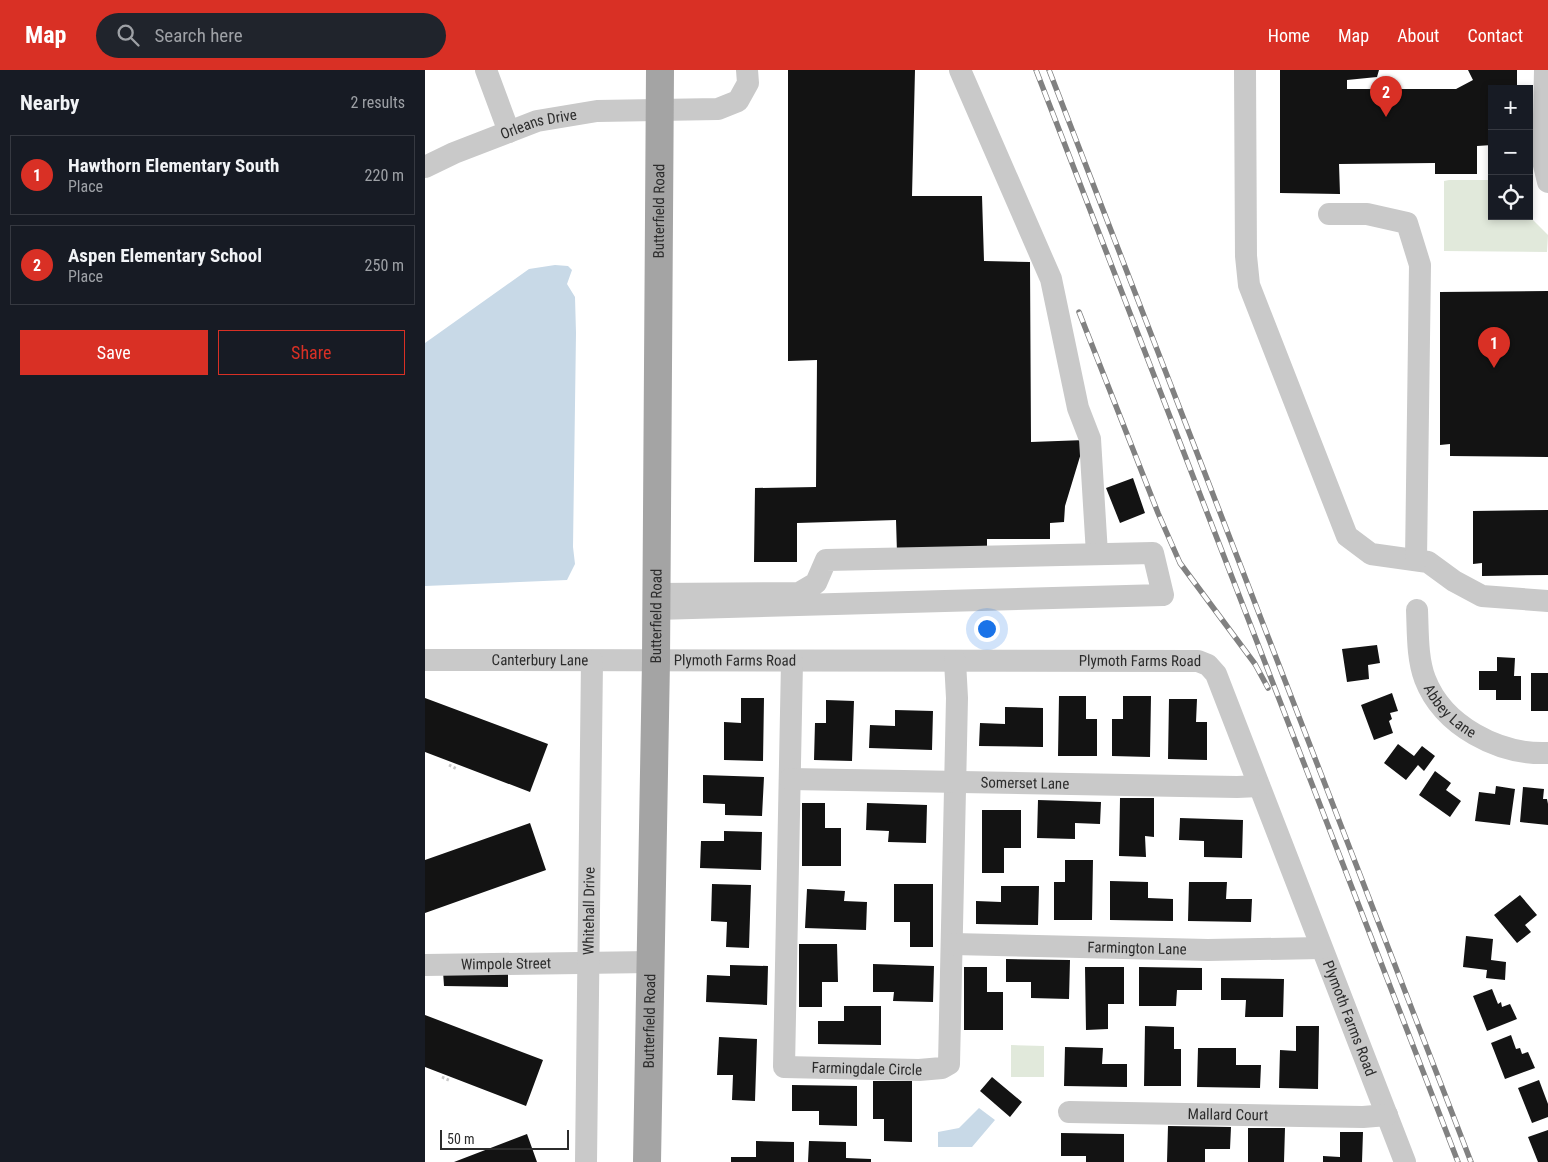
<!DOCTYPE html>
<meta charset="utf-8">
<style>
:root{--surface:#171b24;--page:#20242c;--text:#f1f3f6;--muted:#9ea1a6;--line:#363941;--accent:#d93025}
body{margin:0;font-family:"Roboto Condensed",sans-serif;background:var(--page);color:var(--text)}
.controls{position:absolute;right:15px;top:15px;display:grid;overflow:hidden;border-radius:0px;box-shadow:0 2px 8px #0003}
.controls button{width:45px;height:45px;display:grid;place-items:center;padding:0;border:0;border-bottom:1px solid var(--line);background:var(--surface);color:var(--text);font:25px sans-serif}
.scale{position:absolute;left:15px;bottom:12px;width:129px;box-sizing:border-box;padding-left:5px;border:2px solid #2c2c2c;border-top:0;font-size:14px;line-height:18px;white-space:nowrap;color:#2c2c2c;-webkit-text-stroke:4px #fff;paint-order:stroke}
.you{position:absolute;left:561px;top:558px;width:18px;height:18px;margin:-12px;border:4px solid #fff;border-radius:50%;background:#1a73e8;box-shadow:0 0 0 8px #1a73e833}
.badge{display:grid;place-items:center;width:32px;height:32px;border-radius:50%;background:var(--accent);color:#fff;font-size:16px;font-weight:700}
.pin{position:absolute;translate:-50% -41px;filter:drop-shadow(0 1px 2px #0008)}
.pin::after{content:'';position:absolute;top:26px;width:18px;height:15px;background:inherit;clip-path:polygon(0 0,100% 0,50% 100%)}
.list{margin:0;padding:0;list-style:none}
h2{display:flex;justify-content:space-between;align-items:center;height:65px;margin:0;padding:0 20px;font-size:21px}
h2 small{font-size:16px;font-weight:400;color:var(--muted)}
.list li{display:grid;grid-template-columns:32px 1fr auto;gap:15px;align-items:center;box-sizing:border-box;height:80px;margin:0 10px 10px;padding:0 10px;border:1px solid var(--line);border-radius:0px}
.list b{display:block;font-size:19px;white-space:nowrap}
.list p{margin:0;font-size:16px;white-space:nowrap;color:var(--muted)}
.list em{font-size:16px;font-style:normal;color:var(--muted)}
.actions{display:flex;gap:10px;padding:15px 20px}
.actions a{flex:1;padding:11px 0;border:1px solid var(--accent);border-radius:0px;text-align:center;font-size:18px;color:var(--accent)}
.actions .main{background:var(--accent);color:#fff}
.icon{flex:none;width:28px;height:28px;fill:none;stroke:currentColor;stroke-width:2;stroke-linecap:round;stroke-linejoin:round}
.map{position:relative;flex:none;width:1123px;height:1092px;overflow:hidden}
header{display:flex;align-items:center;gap:30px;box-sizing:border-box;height:70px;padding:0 25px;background:var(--accent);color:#fff}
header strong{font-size:24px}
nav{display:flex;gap:28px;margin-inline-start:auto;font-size:18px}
.search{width:350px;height:45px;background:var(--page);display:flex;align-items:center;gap:12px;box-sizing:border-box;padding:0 18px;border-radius:28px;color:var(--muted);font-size:19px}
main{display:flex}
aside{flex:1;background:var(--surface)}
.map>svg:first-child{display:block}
.green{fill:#e1e9db}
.water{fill:#c8d9e7}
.building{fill:#131313}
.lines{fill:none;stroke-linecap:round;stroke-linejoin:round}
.path{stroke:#c9c9c9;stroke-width:3;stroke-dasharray:2.5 2.5;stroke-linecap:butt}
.minor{stroke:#c9c9c9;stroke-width:22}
.major{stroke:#a4a4a4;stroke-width:28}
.rail-casing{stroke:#818181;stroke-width:5.5}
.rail{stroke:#fff;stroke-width:4;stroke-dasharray:11;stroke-linecap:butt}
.labels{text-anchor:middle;stroke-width:5;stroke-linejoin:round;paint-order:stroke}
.street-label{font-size:15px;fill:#2c2c2c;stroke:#fff}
</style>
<header>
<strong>Map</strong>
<div class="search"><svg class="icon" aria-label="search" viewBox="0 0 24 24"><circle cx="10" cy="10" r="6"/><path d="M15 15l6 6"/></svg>Search here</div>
<nav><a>Home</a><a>Map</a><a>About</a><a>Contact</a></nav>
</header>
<main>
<aside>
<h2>Nearby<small>2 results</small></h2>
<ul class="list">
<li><span class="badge">1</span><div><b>Hawthorn Elementary South</b><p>Place</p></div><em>220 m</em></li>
<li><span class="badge">2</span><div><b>Aspen Elementary School</b><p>Place</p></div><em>250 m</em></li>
</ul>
<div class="actions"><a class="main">Save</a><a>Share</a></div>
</aside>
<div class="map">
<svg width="1123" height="1092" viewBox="0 0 1123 1092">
<rect width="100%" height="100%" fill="#fff"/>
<path class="green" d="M 1024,110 L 1067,110 L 1067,146 L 1104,146 L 1123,165 L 1122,182 L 1019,181 L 1019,111 Z
M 586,975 L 619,976 L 619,1007 L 586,1007 Z"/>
<path class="water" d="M 130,195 L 143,196 L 147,200 L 142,214 L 150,227 L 151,263 L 148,477 L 150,494 L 142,510 L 0,516 L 0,273 L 104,199 Z
M 554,1038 L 570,1050 L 547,1077 L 513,1077 L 513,1062 L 534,1058 Z"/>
<path class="building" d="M 363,0 L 490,0 L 487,126 L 557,126 L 559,191 L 605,192 L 606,372 L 660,370 L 640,436 L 639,452 L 625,453 L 625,469 L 562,469 L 562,483 L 472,483 L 471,450 L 372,453 L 372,492 L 329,492 L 330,418 L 391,417 L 392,290 L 363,291 Z
M 855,0 L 954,0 L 952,7 L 922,10 L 922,19 L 1031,19 L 1048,10 L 1043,0 L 1092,0 L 1092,19 L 1067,19 L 1067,75 L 1052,76 L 1052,104 L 1010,104 L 1010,93 L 914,94 L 915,124 L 855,123 Z
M 1123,221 L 1123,387 L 1025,386 L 1025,374 L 1015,375 L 1015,222 Z
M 708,408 L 720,443 L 695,453 L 681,418 Z
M 1123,440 L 1123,505 L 1057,506 L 1057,493 L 1048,494 L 1048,441 Z
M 952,575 L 955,593 L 943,595 L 944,609 L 922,612 L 917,579 Z
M 1072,587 L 1090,588 L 1089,606 L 1096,606 L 1096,630 L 1071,630 L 1071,620 L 1054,620 L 1054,601 L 1072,601 Z
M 1106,603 L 1123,603 L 1123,641 L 1106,641 Z
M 967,623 L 973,641 L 965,643 L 967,649 L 964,651 L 968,663 L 949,670 L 936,635 Z
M 634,626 L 661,626 L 661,649 L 672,649 L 672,686 L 633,686 Z
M 698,626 L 726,626 L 725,687 L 687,686 L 687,649 L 698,649 Z
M 0,628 L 123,674 L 105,722 L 0,682 Z
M 316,628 L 339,628 L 338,691 L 299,690 L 299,652 L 316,653 Z
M 744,629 L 772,629 L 771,652 L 782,652 L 782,690 L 743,689 Z
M 401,630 L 429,631 L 427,691 L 389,690 L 390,653 L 401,653 Z
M 580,637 L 618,638 L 618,677 L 554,676 L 555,653 L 580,654 Z
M 470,640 L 508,641 L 507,680 L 444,678 L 445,655 L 470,656 Z
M 973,674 L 989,686 L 997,676 L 1010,686 L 999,701 L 993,695 L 981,710 L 959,693 Z
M 1010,701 L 1026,713 L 1021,720 L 1036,731 L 1025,747 L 994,725 Z
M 278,705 L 339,707 L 337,746 L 300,745 L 300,734 L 278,733 Z
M 1071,716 L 1090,719 L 1085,755 L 1050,751 L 1054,722 L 1070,724 Z
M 1098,717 L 1119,719 L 1118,729 L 1122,729 L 1123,734 L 1123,755 L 1095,752 Z
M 695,728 L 729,728 L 729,767 L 720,766 L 721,787 L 694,786 Z
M 613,730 L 676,732 L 675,754 L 650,753 L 650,769 L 612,768 Z
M 377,733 L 400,733 L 400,758 L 416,758 L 416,796 L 377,796 Z
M 442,733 L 502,735 L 501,773 L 463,772 L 464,761 L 441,760 Z
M 557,740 L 596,740 L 596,778 L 579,778 L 579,803 L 557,803 Z
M 755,748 L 818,750 L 817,788 L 779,787 L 779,771 L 754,770 Z
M 105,753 L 121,800 L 0,843 L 0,790 Z
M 299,761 L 337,762 L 336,800 L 275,798 L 276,771 L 299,771 Z
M 640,790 L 668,790 L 667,850 L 629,850 L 629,812 L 640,812 Z
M 685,811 L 723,812 L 723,828 L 748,829 L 748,851 L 685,850 Z
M 764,812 L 802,812 L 801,829 L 827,829 L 826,852 L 763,851 Z
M 287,814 L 326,815 L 324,878 L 301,877 L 302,852 L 286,851 Z
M 469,814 L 508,814 L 508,877 L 485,877 L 485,852 L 469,852 Z
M 576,816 L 614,816 L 613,855 L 551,854 L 551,831 L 576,832 Z
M 382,819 L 420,821 L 419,831 L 442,832 L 441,860 L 380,858 Z
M 1095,825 L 1112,845 L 1100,855 L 1106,862 L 1092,873 L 1069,845 Z
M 1041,866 L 1068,869 L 1066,890 L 1081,892 L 1080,910 L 1061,908 L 1062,900 L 1038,897 Z
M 374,874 L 412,874 L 413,912 L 397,912 L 397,937 L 374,937 Z
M 581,889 L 645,890 L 644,929 L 606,928 L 606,912 L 581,912 Z
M 448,894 L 509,896 L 508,932 L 468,931 L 469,922 L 448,922 Z
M 305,895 L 343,896 L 342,935 L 281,932 L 282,905 L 305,906 Z
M 539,897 L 562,897 L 562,922 L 578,922 L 578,960 L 539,960 Z
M 660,897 L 699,897 L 699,934 L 683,934 L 683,959 L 661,960 Z
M 714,897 L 777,898 L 777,920 L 752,920 L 751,936 L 714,936 Z
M 83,900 L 83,917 L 19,916 L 18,901 Z
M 796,908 L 859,909 L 858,947 L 820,947 L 821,930 L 796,930 Z
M 1067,919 L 1073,934 L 1076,932 L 1077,937 L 1085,934 L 1092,949 L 1062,961 L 1048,926 Z
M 419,936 L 456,936 L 456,975 L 393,974 L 393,951 L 419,951 Z
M 0,945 L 118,990 L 101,1036 L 0,997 Z
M 720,956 L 749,957 L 749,979 L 756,979 L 756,1016 L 719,1016 Z
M 871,956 L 894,956 L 893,1019 L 854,1018 L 855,980 L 871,981 Z
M 1086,965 L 1091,979 L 1095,978 L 1097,984 L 1103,982 L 1110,998 L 1080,1009 L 1066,973 Z
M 294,967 L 332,969 L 330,1031 L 307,1030 L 308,1005 L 292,1005 Z
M 640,977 L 678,978 L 677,994 L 702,994 L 702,1017 L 639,1016 Z
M 773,978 L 811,978 L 811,995 L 836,995 L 835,1018 L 772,1017 Z
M 567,1007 L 597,1032 L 585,1047 L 555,1021 Z
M 1114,1010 L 1123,1034 L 1123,1047 L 1107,1053 L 1093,1018 Z
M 448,1011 L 487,1011 L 487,1072 L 459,1071 L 459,1049 L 448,1049 Z
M 367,1015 L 432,1016 L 432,1056 L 394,1055 L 394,1041 L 367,1041 Z
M 743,1056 L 806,1057 L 805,1079 L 780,1079 L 780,1092 L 742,1092 Z
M 823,1058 L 860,1058 L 859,1092 L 823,1092 Z
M 1123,1060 L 1123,1092 L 1113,1092 L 1103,1067 Z
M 915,1062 L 938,1062 L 937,1092 L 898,1092 L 898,1086 L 915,1087 Z
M 636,1063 L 699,1064 L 699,1092 L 661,1092 L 661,1086 L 636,1086 Z
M 102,1064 L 112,1092 L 29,1092 Z
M 331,1071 L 369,1072 L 369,1092 L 306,1092 L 306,1087 L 331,1087 Z
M 384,1071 L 421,1072 L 421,1088 L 446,1089 L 446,1092 L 383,1092 Z"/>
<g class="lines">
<path class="path" d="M 24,695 L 32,699
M 17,1007 L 26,1011"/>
<g class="minor">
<path d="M 61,0 L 84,62"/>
<path d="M 535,0 L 626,209 L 653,338 L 665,369 L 672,484"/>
<path d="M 820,0 L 821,186 L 824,215 L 922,466 L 946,484 L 1003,492 L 1029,511 L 1057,526 L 1123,531"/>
<path d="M 1120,0 L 1118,91 L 1123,112"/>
<path id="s1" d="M 0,97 L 29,83 L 112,51 L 172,41 L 293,39 L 313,31 L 323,13 L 322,0"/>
<path d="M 904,144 L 942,144 L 982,153 L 995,195 L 991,490"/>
<path d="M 231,524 L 374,523 L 391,513 L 401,490 L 728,483 L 738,525 L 231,539"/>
<path id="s2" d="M 992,540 C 993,562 992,588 1000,609 C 1018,656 1074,685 1123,683"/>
<path id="s3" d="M 0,590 L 773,591 L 783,595 L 791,604 L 980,1092"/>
<path id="s4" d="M 367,592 L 359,997 L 494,1000 L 517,998 L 524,994 L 532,628 L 530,591"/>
<path id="s5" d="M 365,709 L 812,717 L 834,716"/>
<path id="s6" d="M 528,874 L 783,880 L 896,878"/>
<path id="s7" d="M 0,895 L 226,892"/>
<path id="s8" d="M 644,1042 L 938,1047 L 962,1045"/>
<path id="s9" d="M 161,1092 L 167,591"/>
</g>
<path class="major" id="s10" d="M 222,1092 L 231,591 L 235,0"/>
<g class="rail-casing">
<path id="rail" d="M 611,0 L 1033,1092
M 624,0 L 1046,1092
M 654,242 L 733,443 L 755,493 L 830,594 L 843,618"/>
</g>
<use href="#rail" class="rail"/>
</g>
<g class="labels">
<g class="street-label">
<text dy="5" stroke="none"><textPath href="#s1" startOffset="122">Orleans Drive</textPath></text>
<text dy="5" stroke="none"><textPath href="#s10" startOffset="951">Butterfield Road</textPath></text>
<text dy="5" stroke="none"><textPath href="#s10" startOffset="546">Butterfield Road</textPath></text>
<text dy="5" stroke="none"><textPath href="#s3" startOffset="115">Canterbury Lane</textPath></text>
<text dy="5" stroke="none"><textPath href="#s3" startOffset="310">Plymoth Farms Road</textPath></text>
<text dy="5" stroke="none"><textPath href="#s3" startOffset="715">Plymoth Farms Road</textPath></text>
<text dy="5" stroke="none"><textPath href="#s2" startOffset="111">Abbey Lane</textPath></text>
<text dy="5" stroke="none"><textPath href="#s5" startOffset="235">Somerset Lane</textPath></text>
<text dy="5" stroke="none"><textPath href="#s9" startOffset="251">Whitehall Drive</textPath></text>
<text dy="5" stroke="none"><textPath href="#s6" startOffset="184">Farmington Lane</textPath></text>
<text dy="5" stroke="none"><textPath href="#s7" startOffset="81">Wimpole Street</textPath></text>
<text dy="5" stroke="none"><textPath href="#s3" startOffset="1165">Plymoth Farms Road</textPath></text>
<text dy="5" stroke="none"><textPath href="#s10" startOffset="141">Butterfield Road</textPath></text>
<text dy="5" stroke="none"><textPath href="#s4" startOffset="488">Farmingdale Circle</textPath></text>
<text dy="5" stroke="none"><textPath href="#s8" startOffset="159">Mallard Court</textPath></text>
</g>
</g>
</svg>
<div class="controls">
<button>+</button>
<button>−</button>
<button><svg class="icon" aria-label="locate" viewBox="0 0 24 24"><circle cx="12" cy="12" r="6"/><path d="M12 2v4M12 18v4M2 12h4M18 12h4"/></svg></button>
</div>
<div class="scale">50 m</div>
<div class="you"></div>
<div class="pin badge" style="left:1069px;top:298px">1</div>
<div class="pin badge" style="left:961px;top:47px">2</div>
</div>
</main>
